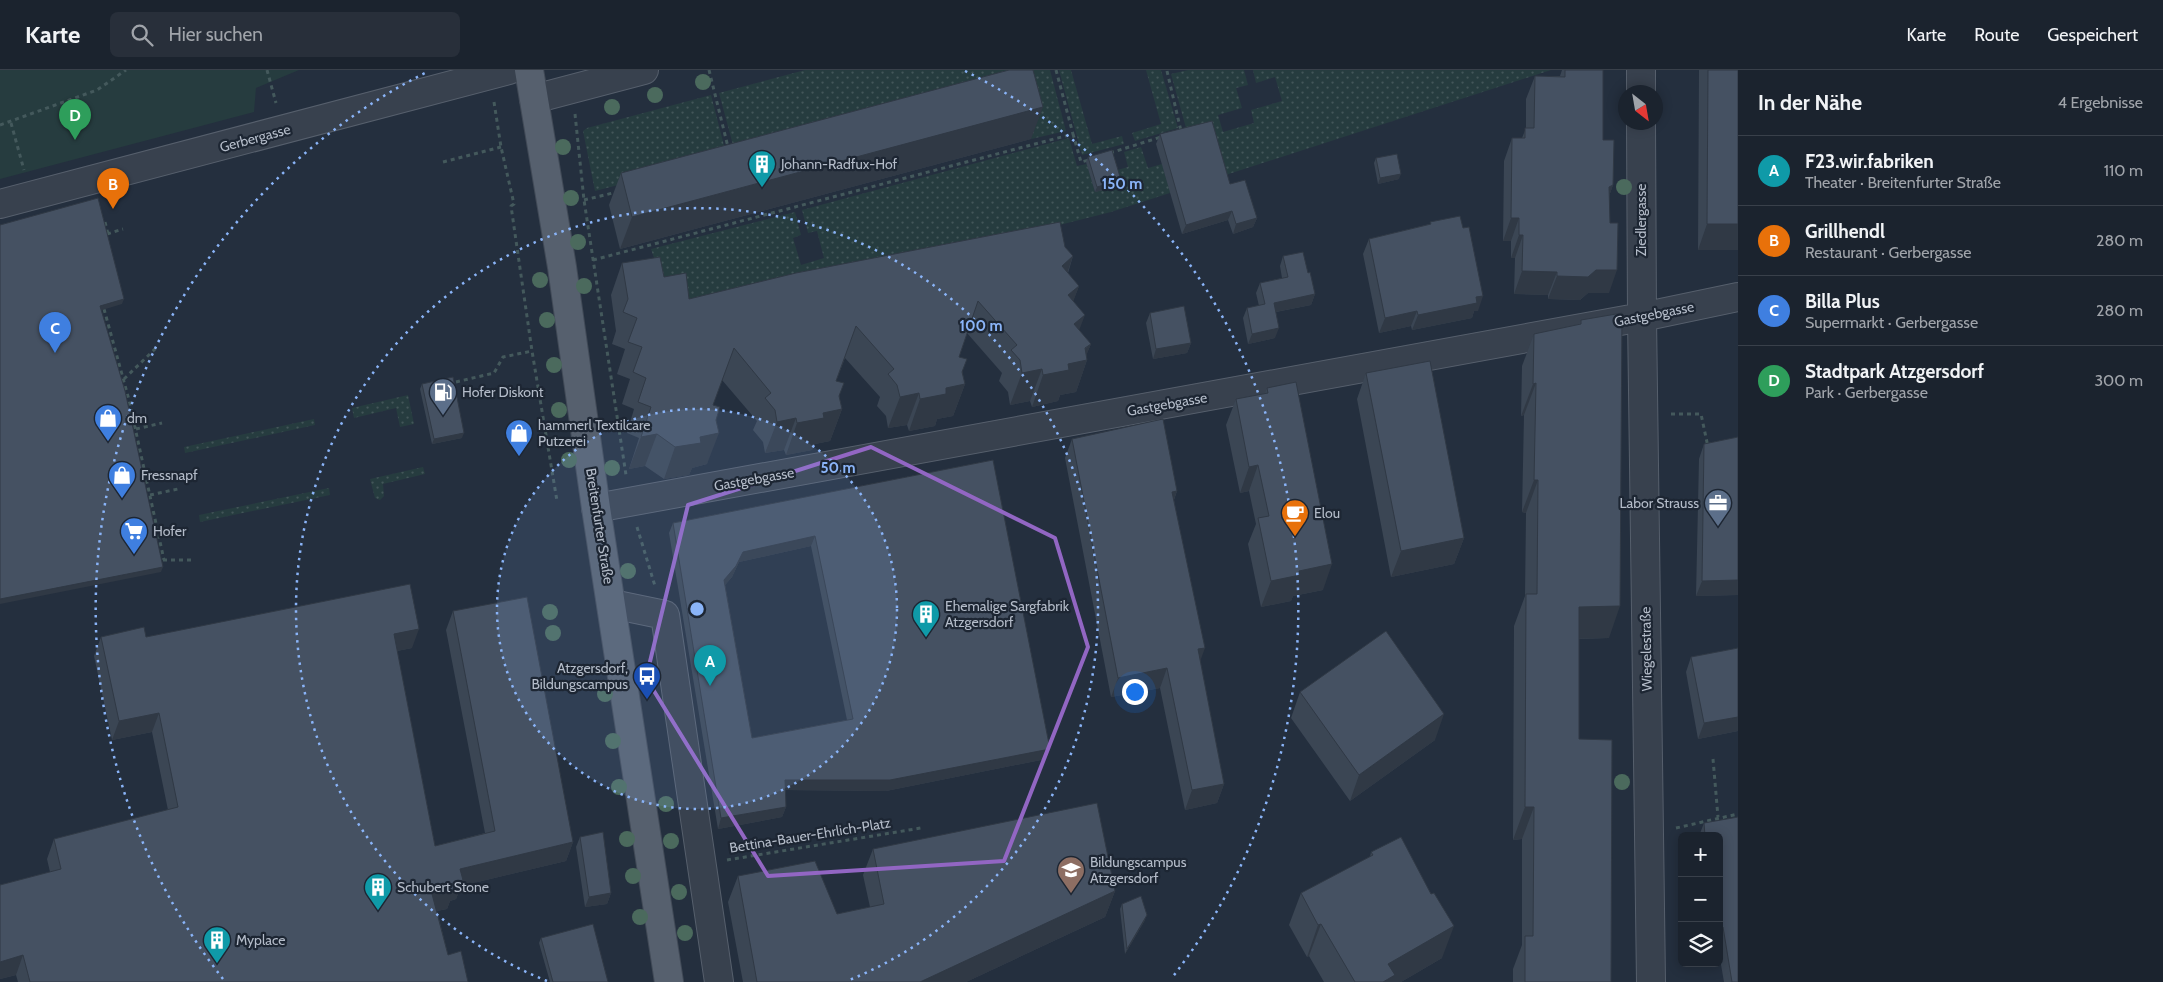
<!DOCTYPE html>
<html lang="de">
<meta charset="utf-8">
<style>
:root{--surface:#1b232e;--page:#282f3a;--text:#f1f3f6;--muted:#a0a4aa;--line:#39404a;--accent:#8ab4f8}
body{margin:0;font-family:Cabin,sans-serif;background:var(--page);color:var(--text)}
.controls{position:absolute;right:15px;bottom:15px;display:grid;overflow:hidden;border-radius:8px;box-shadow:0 2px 12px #0003}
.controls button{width:45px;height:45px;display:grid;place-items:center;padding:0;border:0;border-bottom:1px solid var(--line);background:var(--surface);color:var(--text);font:25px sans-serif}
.compass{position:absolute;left:1618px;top:15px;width:45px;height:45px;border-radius:50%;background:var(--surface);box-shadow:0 2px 12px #0003;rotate:149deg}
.you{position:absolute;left:1134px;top:621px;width:18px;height:18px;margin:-12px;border:4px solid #fff;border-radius:50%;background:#1a73e8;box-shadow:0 0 0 8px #1a73e833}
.badge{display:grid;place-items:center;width:32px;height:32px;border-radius:50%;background:var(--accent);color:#fff;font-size:16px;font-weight:700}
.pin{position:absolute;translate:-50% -41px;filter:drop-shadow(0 1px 2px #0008)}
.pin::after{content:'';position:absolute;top:26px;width:18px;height:15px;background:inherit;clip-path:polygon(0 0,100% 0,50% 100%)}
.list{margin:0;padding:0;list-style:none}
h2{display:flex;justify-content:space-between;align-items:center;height:65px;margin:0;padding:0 20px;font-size:21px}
h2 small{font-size:16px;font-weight:400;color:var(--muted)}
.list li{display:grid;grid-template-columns:32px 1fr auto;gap:15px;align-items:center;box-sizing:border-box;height:70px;padding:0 20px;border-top:1px solid var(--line)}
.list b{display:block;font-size:19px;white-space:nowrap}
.list p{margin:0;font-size:16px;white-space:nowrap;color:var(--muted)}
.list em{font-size:16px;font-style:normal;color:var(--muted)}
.icon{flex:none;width:28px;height:28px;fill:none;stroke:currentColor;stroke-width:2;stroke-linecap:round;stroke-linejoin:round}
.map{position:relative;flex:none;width:1738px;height:912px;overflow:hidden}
header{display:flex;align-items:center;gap:30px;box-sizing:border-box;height:70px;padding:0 25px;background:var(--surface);border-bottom:1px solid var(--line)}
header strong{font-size:24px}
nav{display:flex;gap:28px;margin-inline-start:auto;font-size:18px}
.search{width:350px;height:45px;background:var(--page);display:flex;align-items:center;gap:12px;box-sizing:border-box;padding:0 18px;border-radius:8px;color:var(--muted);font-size:19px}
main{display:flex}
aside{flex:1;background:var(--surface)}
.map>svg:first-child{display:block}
.grass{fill:url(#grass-dots)}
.green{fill:#263c3f}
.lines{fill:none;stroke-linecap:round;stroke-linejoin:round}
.minor-casing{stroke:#565f6c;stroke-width:30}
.major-casing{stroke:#414a57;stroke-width:30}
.path{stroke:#44595c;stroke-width:3;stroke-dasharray:4 4;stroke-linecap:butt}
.minor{stroke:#38414e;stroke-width:28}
.major{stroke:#56606e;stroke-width:28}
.tree{fill:#4b6a5d}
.wall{fill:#3b4654;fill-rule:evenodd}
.shaded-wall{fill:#303945}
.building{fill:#455162;stroke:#303945;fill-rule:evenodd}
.marked{fill:none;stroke:#9266c3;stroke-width:4;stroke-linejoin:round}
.ring{fill:none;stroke:#8ab4f8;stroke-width:2.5;stroke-dasharray:2.5 5}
.labels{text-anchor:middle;stroke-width:4.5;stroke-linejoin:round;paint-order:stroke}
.street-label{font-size:14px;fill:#b4bcc9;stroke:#1d2633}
.poi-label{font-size:14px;fill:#b4bcc9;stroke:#1d2633;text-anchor:start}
.centre{fill:#8ab4f8;stroke:#1d2633;stroke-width:2.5}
.ring-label{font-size:15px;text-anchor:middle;font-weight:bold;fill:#8ab4f8;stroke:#1d2633;stroke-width:4.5;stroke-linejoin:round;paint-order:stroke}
</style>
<header>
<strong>Karte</strong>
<div class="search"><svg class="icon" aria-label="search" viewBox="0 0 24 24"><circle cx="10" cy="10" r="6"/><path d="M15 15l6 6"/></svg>Hier suchen</div>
<nav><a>Karte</a><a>Route</a><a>Gespeichert</a></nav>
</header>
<main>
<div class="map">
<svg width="1738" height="912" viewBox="0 0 1738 912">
<defs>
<pattern id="grass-dots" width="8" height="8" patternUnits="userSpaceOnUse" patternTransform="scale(1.25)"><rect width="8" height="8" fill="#263c3f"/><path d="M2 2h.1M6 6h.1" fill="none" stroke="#435659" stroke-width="1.8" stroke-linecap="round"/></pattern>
</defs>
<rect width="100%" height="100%" fill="#242f3e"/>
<path class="grass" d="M 805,0 L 1050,0 L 1066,61 L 1031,69 L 1020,26 L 740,101 L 719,23 Z
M 1059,0 L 1071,0 L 1092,74 L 1122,66 L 1124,74 L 1082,85 Z
M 1146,0 L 1161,0 L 1178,58 L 1135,71 L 1132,63 L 1161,54 Z
M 1188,0 L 1244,0 L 1248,15 L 1236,18 L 1242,38 L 1218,45 L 1223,62 L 1254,53 L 1251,40 L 1282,31 L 1275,7 L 1256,13 L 1253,0 L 1551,0 L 1111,142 L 676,252 L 651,179 L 795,142 L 801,165 L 793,168 L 801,195 L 824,188 L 817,161 L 808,163 L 802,140 L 1069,68 L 1077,96 L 1087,94 L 1095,122 L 1114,101 L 1128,97 L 1124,82 L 1141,77 L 1148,98 L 1162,94 L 1165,104 L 1186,58 L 1171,4 Z
M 711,25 L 727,87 L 595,121 L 583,61 L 587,58 Z
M 408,325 L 414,354 L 400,357 L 396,338 L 354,348 L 352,338 Z
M 314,349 L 315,355 L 185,383 L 184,377 Z
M 423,397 L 425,404 L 383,414 L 384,426 L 380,430 L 375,428 L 370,409 Z
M 329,418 L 330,425 L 200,452 L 199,445 Z"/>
<path class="green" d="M 0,0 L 299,0 L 256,18 L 254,42 L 0,109 Z"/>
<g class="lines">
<g class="minor-casing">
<path id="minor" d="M 1641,0 L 1641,22
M 534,29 L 644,0
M 1641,52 L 1642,247 L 1651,912
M 0,134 L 509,0
M 596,438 L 1642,247 L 1738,227
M 612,534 L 665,545 L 719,912"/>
</g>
<g class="major-casing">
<path id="major" d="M 529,0 L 562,197 L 596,438 L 669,912"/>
</g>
<path class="path" d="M 267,0 L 276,33
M 709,0 L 728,77
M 1056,0 L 1073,64
M 1167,1 L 1181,61
M 494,32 L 501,77 L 514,134 L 511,136 L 532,281 L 557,431
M 575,44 L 584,130 L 626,405
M 11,53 L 24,100
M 0,55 L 97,20 L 126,0
M 1110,83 L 1161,67
M 443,92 L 501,77
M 584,130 L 617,122
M 105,152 L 108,164
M 107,164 L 123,159
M 593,190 L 1073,64 L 1081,92 L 1089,90
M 104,239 L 129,330 L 164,490
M 124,309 L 155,279
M 456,312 L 494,303 L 503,287 L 532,281
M 1671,344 L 1701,344 L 1708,377
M 136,359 L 162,353
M 150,425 L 178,419
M 637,457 L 655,516
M 163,490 L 195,490
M 1713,689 L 1718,747
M 1676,758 L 1738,744
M 727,790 L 921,758"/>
<use href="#minor" class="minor"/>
<use href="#major" class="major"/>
</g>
<g class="tree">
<circle cx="703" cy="12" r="8"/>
<circle cx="655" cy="25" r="8"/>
<circle cx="612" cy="37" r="8"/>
<circle cx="563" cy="77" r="8"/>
<circle cx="1624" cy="117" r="8"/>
<circle cx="571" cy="128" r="8"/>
<circle cx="578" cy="172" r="8"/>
<circle cx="540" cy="210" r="8"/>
<circle cx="584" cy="216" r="8"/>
<circle cx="547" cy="250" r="8"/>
<circle cx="554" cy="295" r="8"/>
<circle cx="559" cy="340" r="8"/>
<circle cx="569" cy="390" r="8"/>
<circle cx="612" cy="398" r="8"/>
<circle cx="628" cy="501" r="8"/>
<circle cx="550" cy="542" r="8"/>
<circle cx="553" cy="563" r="8"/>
<circle cx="605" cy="624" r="8"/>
<circle cx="613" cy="671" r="8"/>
<circle cx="1622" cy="712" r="8"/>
<circle cx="619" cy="717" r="8"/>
<circle cx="666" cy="734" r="8"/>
<circle cx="627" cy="769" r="8"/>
<circle cx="671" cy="771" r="8"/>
<circle cx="633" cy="806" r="8"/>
<circle cx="679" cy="822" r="8"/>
<circle cx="640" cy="847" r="8"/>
<circle cx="685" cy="863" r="8"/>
</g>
<path class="wall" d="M 1562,0 L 1603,0 L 1603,70 L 1613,115 L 1609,126 L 1609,223 L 1588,223 L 1580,230 L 1548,229 L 1548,225 L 1514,224 L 1515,188 L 1511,188 L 1511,171 L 1503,171 L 1504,91 L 1512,68 L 1522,68 L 1526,58 L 1526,29 L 1535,6 L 1560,6 Z
M 1699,0 L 1738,0 L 1738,180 L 1698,180 Z
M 1160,64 L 1230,114 L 1257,148 L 1253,157 L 1233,164 L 1228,150 L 1182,164 L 1156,74 Z
M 1031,69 L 620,179 L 609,135 L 621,103 Z
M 1088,87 L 1121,110 L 1119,116 L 1095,122 L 1086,92 Z
M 1376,88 L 1399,109 L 1378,114 L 1374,93 Z
M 1430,152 L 1478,241 L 1474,241 L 1472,248 L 1412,260 L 1411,256 L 1379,263 L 1363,184 L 1369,169 L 1430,154 Z
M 1065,177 L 1073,186 L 1068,203 L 1079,216 L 1073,231 L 1079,260 L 1091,274 L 1086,285 L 1087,290 L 1076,322 L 1060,325 L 1058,331 L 1032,337 L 1030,331 L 1010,335 L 1008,322 L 999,311 L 1002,303 L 967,263 L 959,287 L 965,314 L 953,346 L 937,349 L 935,356 L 909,361 L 907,355 L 888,358 L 886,346 L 877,336 L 880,327 L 845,288 L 836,311 L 842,339 L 830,371 L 815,374 L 812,380 L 786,385 L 784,380 L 765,383 L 763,372 L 753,360 L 757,351 L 722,310 L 713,335 L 716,350 L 707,394 L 692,398 L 689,405 L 664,409 L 645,396 L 629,399 L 639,368 L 627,363 L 634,339 L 622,334 L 630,309 L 617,304 L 625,279 L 612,274 L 616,261 L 611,225 L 622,193 L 664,207 L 689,229 Z
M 1283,186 L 1308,203 L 1315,224 L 1311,235 L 1276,242 L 1275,268 L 1248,274 L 1243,248 L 1247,238 L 1259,236 L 1256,223 L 1260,213 L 1282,208 L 1280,196 Z
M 1150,243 L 1191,273 L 1187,283 L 1153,289 L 1146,253 Z
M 1581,250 L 1609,568 L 1579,569 L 1579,669 L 1611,912 L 1513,912 L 1513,899 L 1522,875 L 1522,769 L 1513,770 L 1514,556 L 1525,526 L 1526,443 L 1522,442 L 1524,345 L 1521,346 L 1522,296 L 1534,264 L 1579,254 Z
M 1366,303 L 1464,468 L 1454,494 L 1391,507 L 1357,329 Z
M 422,314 L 462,368 L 432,374 L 420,319 Z
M 1267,318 L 1323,520 L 1293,526 L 1291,531 L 1261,537 L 1248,474 L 1256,454 L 1249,421 L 1240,423 L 1226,355 L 1236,329 L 1265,323 Z
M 1738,367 L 1738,525 L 1696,526 L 1699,389 L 1704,374 Z
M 1072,369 L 1177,421 L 1174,430 L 1200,591 L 1224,714 L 1217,733 L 1185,740 L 1160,618 L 1111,627 L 1065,388 Z
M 993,390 L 1046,689 L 886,721 L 785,720 L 786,737 L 782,747 L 718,759 L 669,463 L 673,453 ZM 811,476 L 847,650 L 752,668 L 725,515 L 732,507 L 739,492 Z
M 453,541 L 573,772 L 566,791 L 461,816 L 456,829 L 450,831 L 447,839 L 437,841 L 448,885 L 468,912 L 18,912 L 16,905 L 0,909 L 0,815 L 50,802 L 47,789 L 54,769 L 168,740 L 152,662 L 112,670 L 94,586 L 101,567 L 146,567 L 412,578 L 397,581 L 435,776 L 485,763 L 446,560 Z
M 1738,578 L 1738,661 L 1698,669 L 1686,602 L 1691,587 Z
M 1300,622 L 1435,670 L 1350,731 L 1291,648 Z
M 1704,753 L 1705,766 L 1699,766 Z
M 1719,766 L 1738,912 L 1724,912 L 1719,883 Z
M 580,767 L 611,823 L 607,834 L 585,837 L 576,777 Z
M 873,779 L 1115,821 L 1105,847 L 966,912 L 743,912 L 728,832 L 738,806 L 837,844 L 870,837 L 863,805 Z
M 1371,782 L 1442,888 L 1401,912 L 1324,912 L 1309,886 L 1307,887 L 1289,855 L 1301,823 L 1370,787 Z
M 1122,834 L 1145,850 L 1125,884 L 1120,839 Z
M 541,868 L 608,912 L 550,912 L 539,873 Z"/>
<path class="shaded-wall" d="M 1043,37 L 1031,69 L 620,179 L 632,147 Z
M 1401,104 L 1399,109 L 1378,114 L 1380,108 Z
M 1121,110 L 1119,116 L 1095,122 L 1097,117 Z
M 1613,115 L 1605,138 L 1609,117 Z
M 1232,141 L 1228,150 L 1182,164 L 1186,155 Z
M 1257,148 L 1253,157 L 1233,164 L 1236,154 Z
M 1511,148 L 1519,148 L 1511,171 L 1503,171 Z
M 1707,154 L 1738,154 L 1738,180 L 1698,180 Z
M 1519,165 L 1523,165 L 1515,188 L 1511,188 Z
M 1073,186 L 1062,218 L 1062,196 Z
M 1596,200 L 1617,200 L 1609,223 L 1588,223 L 1580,230 L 1548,229 L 1557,206 Z
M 1522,201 L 1557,202 L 1548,225 L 1514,224 Z
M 1079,216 L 1067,248 L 1068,225 Z
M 1315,224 L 1311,235 L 1270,243 L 1274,233 Z
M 1483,226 L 1478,241 L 1474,241 L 1472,248 L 1412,260 L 1418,245 L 1476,227 Z
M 124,229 L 122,234 L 99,241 L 100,236 Z
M 1417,241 L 1411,256 L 1379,263 L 1385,248 Z
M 1085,245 L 1073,276 L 1074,254 Z
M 1279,258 L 1275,268 L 1248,274 L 1252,264 Z
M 1191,273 L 1187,283 L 1153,289 L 1156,279 Z
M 1091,274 L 1084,291 L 1087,290 L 1076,322 L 1060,325 L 1058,331 L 1032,337 L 1043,305 L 1068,294 Z
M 1042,299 L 1030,331 L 1010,335 L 1022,303 Z
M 1536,313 L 1524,345 L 1521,346 L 1533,314 Z
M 965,314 L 953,346 L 937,349 L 935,356 L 909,361 L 920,329 L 946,318 Z
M 919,323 L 907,355 L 888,358 L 900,327 Z
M 842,339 L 830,371 L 815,374 L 812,380 L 786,385 L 797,353 L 823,343 Z
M 796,348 L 784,380 L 765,383 L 777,352 Z
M 464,363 L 462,368 L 432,374 L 434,369 Z
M 719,363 L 707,394 L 692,398 L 689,405 L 664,409 L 675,377 L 700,367 Z
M 657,364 L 645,396 L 629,399 L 641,367 Z
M 1258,395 L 1249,421 L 1240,423 L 1249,397 Z
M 1534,410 L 1538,410 L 1526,443 L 1522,442 Z
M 1177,421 L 1170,440 L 1172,422 Z
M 815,466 L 811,476 L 739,492 L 732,507 L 720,521 L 724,510 L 743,482 Z
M 1464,468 L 1454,494 L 1391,507 L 1401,481 Z
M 1332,494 L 1323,520 L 1293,526 L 1291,531 L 1261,537 L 1271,511 L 1299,501 Z
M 163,497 L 161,502 L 0,534 L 0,529 Z
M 1738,510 L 1738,525 L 1696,526 L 1702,511 Z
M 1620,536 L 1609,568 L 1568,569 L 1579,537 Z
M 419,559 L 412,578 L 387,583 L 394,564 Z
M 1205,578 L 1198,597 L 1198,579 Z
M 1167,598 L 1160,618 L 1111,627 L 1118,608 Z
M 159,643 L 152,662 L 112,670 L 119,651 Z
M 1444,644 L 1435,670 L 1350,731 L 1359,705 Z
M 1738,647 L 1738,661 L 1698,669 L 1704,653 Z
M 1050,679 L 1046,689 L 886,721 L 781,720 L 785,710 Z
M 1224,714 L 1217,733 L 1185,740 L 1192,720 Z
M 786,737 L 782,747 L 718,759 L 721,748 Z
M 1525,737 L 1534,737 L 1522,769 L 1513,770 Z
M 573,772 L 566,791 L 461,816 L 456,829 L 450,831 L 447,839 L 425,843 L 432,824 L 460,799 Z
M 1115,821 L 1105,847 L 966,912 L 920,912 Z
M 611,823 L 607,834 L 585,837 L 589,827 Z
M 1147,845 L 1145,850 L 1125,884 L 1127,879 Z
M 1321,854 L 1309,886 L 1307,887 L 1318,855 Z
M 1454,856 L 1442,888 L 1401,912 L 1382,912 L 1388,894 Z
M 1723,857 L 1719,869 L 1719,858 Z
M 23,885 L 16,905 L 0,909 L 0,892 Z"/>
<path class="building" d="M 1009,0 L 1033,0 L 1043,37 L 632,147 L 621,103 Z
M 1565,0 L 1603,0 L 1603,70 L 1614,70 L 1613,115 L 1609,117 L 1610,153 L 1618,153 L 1617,200 L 1596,200 L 1588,207 L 1557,206 L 1557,202 L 1522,201 L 1523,165 L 1519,165 L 1519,148 L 1511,148 L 1512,68 L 1525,68 L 1525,58 L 1534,58 L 1535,6 L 1565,7 Z
M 1708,0 L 1738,0 L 1738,154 L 1707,154 Z
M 1212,51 L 1230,114 L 1245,110 L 1257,148 L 1236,154 L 1232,141 L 1186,155 L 1160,64 Z
M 1112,80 L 1121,110 L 1097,117 L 1088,87 Z
M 1397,84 L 1401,104 L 1380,108 L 1376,88 Z
M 98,128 L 124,229 L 100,236 L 125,321 L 163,497 L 0,529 L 0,155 Z
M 1460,146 L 1463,158 L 1469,157 L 1483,226 L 1476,227 L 1477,233 L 1418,245 L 1417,241 L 1385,248 L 1369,169 L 1431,154 L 1430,152 Z
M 1060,152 L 1065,177 L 1073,186 L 1062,196 L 1079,216 L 1068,225 L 1085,245 L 1074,254 L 1091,274 L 1085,278 L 1087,290 L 1068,294 L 1069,300 L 1043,305 L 1042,299 L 1022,303 L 1020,290 L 1011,280 L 1017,275 L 978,231 L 959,287 L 967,289 L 962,302 L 965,314 L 946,318 L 946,324 L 920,329 L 919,323 L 900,327 L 897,315 L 888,304 L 894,299 L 856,256 L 836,311 L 844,313 L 839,326 L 842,339 L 823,343 L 824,348 L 797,353 L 796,348 L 777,352 L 775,340 L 765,328 L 771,323 L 734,278 L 713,335 L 720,337 L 716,350 L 719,363 L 700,367 L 701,373 L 675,377 L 657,364 L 641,367 L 651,337 L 638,332 L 646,308 L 633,302 L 642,277 L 628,272 L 637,248 L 623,242 L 628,229 L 622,193 L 660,187 L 664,207 L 686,203 L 689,229 L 796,203 Z
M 1303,182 L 1308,203 L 1310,202 L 1315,224 L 1274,233 L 1279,258 L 1252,264 L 1247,238 L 1265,234 L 1260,213 L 1288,207 L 1283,186 Z
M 1184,236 L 1191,273 L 1156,279 L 1150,243 Z
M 1622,243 L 1620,536 L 1579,537 L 1579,669 L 1612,670 L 1611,912 L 1525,912 L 1525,866 L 1533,866 L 1534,737 L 1525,737 L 1526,524 L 1537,524 L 1538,410 L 1534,410 L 1536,313 L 1533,314 L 1534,264 L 1581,254 L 1581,250 Z
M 1430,291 L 1464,468 L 1401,481 L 1366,303 Z
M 453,307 L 464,363 L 434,369 L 422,314 Z
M 1296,312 L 1332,494 L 1299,501 L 1300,505 L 1271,511 L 1258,448 L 1269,446 L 1258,395 L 1249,397 L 1236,329 L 1268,323 L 1267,318 Z
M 1163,349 L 1177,421 L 1172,422 L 1205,578 L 1198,579 L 1224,714 L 1192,720 L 1167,598 L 1118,608 L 1072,369 Z
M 1738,367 L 1738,510 L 1702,511 L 1704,374 Z
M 993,390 L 1050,679 L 890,710 L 785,710 L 786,737 L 721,748 L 673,453 ZM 815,466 L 853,649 L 752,668 L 724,510 L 736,496 L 743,482 Z
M 410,514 L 419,559 L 394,564 L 435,776 L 495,761 L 453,541 L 527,527 L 573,772 L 460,799 L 463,810 L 453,813 L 454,820 L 432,824 L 448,885 L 461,881 L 468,912 L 30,912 L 23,885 L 0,892 L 0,815 L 61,799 L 54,769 L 178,737 L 159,643 L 119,651 L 101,567 L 144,557 L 146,567 Z
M 1386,561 L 1444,644 L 1359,705 L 1300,622 Z
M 1738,578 L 1738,647 L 1704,653 L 1691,587 Z
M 1097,733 L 1115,821 L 920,912 L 757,912 L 738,806 L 815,791 L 837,844 L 884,834 L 873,779 Z
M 1738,747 L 1738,912 L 1732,912 L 1723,857 L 1719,858 L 1719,766 L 1705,766 L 1704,753 Z
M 603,762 L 611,823 L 589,827 L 580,767 Z
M 1401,767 L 1431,824 L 1434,823 L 1454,856 L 1388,894 L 1395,905 L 1383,912 L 1355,912 L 1321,854 L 1318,855 L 1301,823 L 1373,785 L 1371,782 Z
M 1141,826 L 1147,845 L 1127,879 L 1122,834 Z
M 593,854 L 608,912 L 553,912 L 541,868 Z"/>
<path class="marked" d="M 871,377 L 1055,468 L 1088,577 L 1004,791 L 768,806 L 646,608 L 688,435 Z"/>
<circle cx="697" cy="539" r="200" fill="#8ab4f8" fill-opacity=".12"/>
<g class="ring">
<circle cx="697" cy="539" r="200"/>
<path d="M547 911A401 401 0 1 1 847 911"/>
<path d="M223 909A601 601 0 0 1 429 1M965 1A601 601 0 0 1 1171 909"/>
</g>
<defs>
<g id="building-pin" transform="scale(1.4375)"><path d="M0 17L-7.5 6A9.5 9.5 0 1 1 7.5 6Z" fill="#0f9aa8" stroke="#1d2633"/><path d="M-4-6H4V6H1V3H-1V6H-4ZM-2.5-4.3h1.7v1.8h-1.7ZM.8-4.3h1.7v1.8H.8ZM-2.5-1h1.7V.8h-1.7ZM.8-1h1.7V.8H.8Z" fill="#fff"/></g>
<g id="fuel-pin" transform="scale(1.4375)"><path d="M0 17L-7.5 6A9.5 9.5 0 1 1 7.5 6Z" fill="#5c6f8a" stroke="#1d2633"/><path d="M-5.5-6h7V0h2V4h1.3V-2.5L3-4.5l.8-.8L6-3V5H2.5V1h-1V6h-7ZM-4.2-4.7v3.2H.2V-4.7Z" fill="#fff"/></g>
<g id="shop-pin" transform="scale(1.4375)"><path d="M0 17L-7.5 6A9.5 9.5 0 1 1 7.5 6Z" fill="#3f7fe0" stroke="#1d2633"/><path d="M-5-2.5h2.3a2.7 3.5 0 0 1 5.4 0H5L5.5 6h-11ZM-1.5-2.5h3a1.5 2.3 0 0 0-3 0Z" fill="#fff"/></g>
<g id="office-pin" transform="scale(1.4375)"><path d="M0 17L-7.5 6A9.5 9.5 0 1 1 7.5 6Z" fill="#5c6f8a" stroke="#1d2633"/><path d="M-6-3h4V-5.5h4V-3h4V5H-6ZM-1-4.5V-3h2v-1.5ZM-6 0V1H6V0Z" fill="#fff"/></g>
<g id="cafe-pin" transform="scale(1.4375)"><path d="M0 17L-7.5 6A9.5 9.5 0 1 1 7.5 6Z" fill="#e8710a" stroke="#1d2633"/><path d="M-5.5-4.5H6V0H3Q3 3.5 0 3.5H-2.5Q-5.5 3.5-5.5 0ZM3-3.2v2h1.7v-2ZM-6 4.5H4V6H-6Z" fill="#fff"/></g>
<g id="supermarket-pin" transform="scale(1.4375)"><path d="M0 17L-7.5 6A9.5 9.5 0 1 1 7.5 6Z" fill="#3f7fe0" stroke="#1d2633"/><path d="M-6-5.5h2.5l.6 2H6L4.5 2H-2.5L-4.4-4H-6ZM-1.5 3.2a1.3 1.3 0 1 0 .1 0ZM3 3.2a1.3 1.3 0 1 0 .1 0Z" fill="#fff"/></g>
<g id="bus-pin" transform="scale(1.4375)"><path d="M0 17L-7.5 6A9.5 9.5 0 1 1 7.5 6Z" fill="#1a4fb4" stroke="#1d2633"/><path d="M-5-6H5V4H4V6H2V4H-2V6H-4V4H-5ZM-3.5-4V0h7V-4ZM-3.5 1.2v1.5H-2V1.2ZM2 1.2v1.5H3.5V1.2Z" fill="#fff"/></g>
<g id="school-pin" transform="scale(1.4375)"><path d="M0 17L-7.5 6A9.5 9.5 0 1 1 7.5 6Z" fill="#8d6e63" stroke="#1d2633"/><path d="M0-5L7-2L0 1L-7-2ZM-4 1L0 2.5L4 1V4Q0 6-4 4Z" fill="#fff"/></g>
</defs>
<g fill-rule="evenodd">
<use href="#building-pin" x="762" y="94"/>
<use href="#fuel-pin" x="443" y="322"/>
<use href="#shop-pin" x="108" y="348"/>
<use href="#shop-pin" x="519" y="363"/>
<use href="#shop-pin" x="122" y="405"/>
<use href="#office-pin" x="1718" y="433"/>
<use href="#cafe-pin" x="1295" y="443"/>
<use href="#supermarket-pin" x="134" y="461"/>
<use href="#building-pin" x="926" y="544"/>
<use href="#bus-pin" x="647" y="606"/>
<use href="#school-pin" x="1071" y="800"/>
<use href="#building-pin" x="378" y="817"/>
<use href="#building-pin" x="217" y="870"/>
</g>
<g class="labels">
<g class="street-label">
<text transform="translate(255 68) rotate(-15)" y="5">Gerbergasse</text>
<text transform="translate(1641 150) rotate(-90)" y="5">Ziedlergasse</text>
<text transform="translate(1654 244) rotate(-11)" y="5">Gastgebgasse</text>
<text transform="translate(1167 334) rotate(-10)" y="5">Gastgebgasse</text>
<text transform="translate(754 409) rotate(-10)" y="5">Gastgebgasse</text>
<text transform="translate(600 456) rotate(81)" y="5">Breitenfurter Straße</text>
<text transform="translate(1646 579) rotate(-91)" y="5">Wiegelestraße</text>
<text transform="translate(810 765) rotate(-9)" y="5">Bettina-Bauer-Ehrlich-Platz</text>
</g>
<g class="poi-label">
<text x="781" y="99">Johann-Radfux-Hof</text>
<text x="462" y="327">Hofer Diskont</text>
<text x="127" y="353">dm</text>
<text x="538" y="360">hammerl Textilcare<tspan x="538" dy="16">Putzerei</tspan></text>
<text x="141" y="410">Fressnapf</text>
<text x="1699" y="438" text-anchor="end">Labor Strauss</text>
<text x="1314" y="448">Elou</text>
<text x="153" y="466">Hofer</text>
<text x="945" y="541">Ehemalige Sargfabrik<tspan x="945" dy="16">Atzgersdorf</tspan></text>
<text x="628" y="603" text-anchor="end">Atzgersdorf,<tspan x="628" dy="16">Bildungscampus</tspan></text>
<text x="1090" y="797">Bildungscampus<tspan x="1090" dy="16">Atzgersdorf</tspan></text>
<text x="397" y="822">Schubert Stone</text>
<text x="236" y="875">Myplace</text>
</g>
</g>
<circle cx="697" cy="539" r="8" class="centre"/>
<g class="ring-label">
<text x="1122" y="119">150 m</text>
<text x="981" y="261">100 m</text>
<text x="838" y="403">50 m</text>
</g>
</svg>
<div class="controls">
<button>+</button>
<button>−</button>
<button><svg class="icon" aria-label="layers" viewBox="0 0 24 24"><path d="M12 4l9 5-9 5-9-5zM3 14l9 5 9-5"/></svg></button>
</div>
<svg class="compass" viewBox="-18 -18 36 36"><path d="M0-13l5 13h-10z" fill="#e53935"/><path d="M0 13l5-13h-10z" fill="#a0a4aa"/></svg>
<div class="you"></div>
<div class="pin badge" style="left:710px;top:616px;background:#0f9aa8">A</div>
<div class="pin badge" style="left:113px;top:139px;background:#e8710a">B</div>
<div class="pin badge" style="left:55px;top:283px;background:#3f7fe0">C</div>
<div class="pin badge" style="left:75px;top:70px;background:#2e9e5b">D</div>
</div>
<aside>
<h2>In der Nähe<small>4 Ergebnisse</small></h2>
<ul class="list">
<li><span class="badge" style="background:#0f9aa8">A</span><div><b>F23.wir.fabriken</b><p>Theater · Breitenfurter Straße</p></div><em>110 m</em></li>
<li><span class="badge" style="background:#e8710a">B</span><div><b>Grillhendl</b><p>Restaurant · Gerbergasse</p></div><em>280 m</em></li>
<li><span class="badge" style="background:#3f7fe0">C</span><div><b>Billa Plus</b><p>Supermarkt · Gerbergasse</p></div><em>280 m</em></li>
<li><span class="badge" style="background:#2e9e5b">D</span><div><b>Stadtpark Atzgersdorf</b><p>Park · Gerbergasse</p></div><em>300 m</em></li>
</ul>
</aside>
</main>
